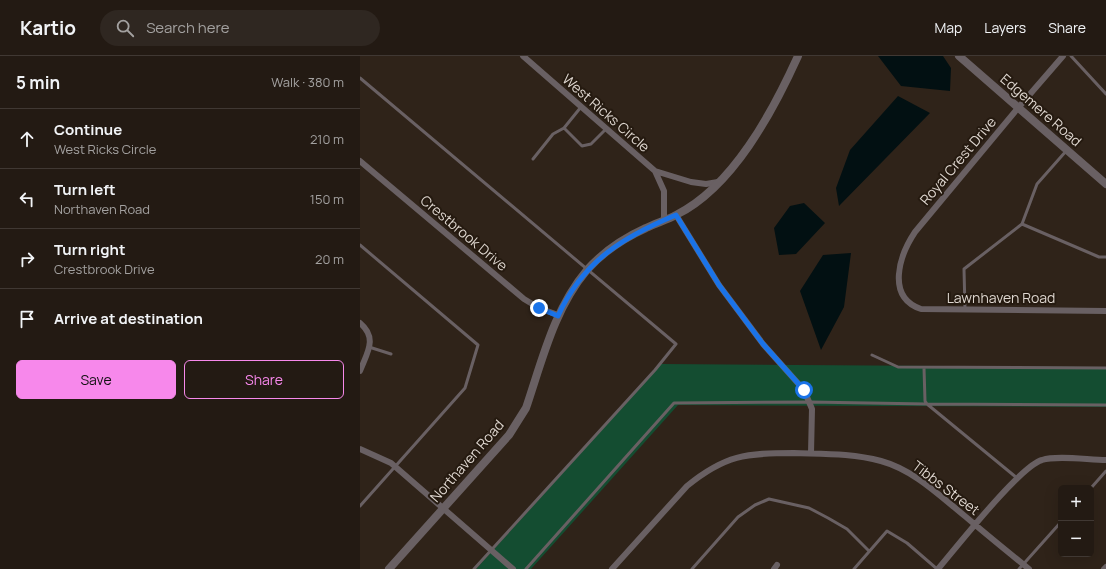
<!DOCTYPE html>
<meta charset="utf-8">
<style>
:root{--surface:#231a13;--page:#2f2721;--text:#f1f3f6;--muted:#a3a1a0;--line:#403833;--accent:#f788eb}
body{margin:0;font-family:Manrope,sans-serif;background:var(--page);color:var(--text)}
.controls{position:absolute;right:12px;bottom:12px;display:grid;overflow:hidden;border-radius:6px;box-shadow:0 4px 16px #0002}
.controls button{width:36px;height:36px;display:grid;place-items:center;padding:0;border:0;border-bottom:1px solid var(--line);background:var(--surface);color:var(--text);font:20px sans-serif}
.stop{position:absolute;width:12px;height:12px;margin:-9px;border:3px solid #1a73e8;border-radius:50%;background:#fff}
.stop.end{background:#1a73e8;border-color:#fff;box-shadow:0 1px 4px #0008}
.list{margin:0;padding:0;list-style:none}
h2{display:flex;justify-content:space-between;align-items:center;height:52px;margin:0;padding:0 16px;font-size:17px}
h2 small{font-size:13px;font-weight:400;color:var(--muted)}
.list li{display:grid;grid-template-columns:26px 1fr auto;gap:12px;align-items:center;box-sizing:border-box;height:60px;padding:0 16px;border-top:1px solid var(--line)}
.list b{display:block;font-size:15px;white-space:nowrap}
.list p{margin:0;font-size:13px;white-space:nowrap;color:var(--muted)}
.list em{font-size:13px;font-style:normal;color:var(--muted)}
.actions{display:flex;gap:8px;padding:12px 16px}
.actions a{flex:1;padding:9px 0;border:1px solid var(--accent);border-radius:6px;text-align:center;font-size:14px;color:var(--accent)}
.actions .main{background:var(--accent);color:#111}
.icon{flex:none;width:22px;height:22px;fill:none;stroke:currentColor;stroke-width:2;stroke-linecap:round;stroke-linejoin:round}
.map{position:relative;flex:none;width:746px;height:513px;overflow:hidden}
header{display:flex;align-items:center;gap:24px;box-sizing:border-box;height:56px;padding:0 20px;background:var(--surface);border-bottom:1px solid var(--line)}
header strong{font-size:19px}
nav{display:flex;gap:22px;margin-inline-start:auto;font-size:14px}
.search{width:280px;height:36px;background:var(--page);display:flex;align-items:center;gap:10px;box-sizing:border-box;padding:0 14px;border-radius:22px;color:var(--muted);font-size:15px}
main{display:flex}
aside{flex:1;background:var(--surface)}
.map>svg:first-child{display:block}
.green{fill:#144d31}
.water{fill:#021012}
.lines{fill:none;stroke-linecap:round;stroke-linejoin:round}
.service{stroke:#696063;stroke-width:3}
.minor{stroke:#696063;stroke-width:6}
.tertiary{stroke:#696063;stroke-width:8}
.route{stroke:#1a73e8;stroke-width:5}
.labels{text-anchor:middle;stroke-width:4;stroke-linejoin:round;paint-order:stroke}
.street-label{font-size:14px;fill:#ded6cf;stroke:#251a10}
</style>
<header>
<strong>Kartio</strong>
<div class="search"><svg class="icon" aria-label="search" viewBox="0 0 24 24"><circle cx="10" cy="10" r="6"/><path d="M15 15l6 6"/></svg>Search here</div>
<nav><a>Map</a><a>Layers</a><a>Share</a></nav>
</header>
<main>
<aside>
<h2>5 min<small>Walk · 380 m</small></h2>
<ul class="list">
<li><svg class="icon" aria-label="ahead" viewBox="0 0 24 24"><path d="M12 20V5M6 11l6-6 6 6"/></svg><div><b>Continue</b><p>West Ricks Circle</p></div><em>210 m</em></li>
<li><svg class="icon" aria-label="left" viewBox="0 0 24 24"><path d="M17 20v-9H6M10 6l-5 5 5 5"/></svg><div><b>Turn left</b><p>Northaven Road</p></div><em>150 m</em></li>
<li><svg class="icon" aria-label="right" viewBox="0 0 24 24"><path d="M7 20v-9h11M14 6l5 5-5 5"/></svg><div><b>Turn right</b><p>Crestbrook Drive</p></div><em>20 m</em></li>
<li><svg class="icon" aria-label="arrive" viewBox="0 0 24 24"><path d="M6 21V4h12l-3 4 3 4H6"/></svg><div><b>Arrive at destination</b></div></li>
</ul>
<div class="actions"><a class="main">Save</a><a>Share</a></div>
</aside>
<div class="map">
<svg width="746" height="513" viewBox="0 0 746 513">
<rect width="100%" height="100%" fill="#2f2319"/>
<path class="green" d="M 301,308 L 746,311 L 746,351 L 318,349 L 171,513 L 116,513 Z"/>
<path class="water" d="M 518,0 L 583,0 L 591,12 L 590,35 L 541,30 Z
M 538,40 L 570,57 L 479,150 L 476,132 L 490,94 Z
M 444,147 L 465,167 L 436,198 L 419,199 L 414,172 L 430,150 Z
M 491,197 L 484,251 L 461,294 L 440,235 L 463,199 Z"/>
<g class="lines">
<path class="service" d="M 711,0 L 746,38
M 0,22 L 316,288 L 295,314 L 114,513
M 204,72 L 222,90 L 231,88 L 246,73
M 707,94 L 677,128 L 662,168 L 739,201 L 746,201
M 173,103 L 193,78 L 204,72 L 221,51
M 0,189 L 118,289 L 105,332 L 0,450
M 605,254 L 604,213 L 662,168
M 9,291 L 31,298
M 512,299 L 538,311 L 746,312
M 564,312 L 565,345 L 567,348 L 746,349
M 731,432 L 746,415
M 166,513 L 314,347 L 450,346 L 567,348 L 657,422
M 332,513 L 378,461 L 395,449 L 409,443 L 449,452 L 468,462 L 487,473 L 509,495
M 494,513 L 527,475 L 547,487 L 577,513
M 659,513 L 701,466"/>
<path class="minor" d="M 163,0 L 295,115 L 331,126 L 346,128 L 358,126
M 703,0 L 658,52 L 555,176 C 539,200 526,241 561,253 L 746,255
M 0,105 L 164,243 L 179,252 L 198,259
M 295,115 L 304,135 L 304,164
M 316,159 L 359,229 L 403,288 L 444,334 L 452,353 L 451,397
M 0,267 C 18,282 7,297 0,315
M 0,393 L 31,407 L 153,513
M 252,513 L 327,430 C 365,399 386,397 434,397 C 463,398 492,397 521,405 C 554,414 580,440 606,461 C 627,479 648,496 669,513
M 414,513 L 417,509
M 578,513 C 596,492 660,410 682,404 C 697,399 729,404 746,404
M 744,513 L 746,511"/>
<path class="tertiary" d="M 599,0 L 746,128
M 29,513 L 149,379 L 166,352 C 182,305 194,253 227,214 C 243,196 264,182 286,172 C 296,167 307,164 316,159 C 373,131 413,55 438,0"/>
</g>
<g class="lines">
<path class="route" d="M 179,252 L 198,260 C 223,205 263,181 316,159 L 359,229 L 403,288 L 444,334"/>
</g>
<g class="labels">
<g class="street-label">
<text transform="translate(681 54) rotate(41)" y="5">Edgemere Road</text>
<text transform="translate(246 57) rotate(41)" y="5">West Ricks Circle</text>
<text transform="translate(598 105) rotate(-50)" y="5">Royal Crest Drive</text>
<text transform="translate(104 177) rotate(40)" y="5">Crestbrook Drive</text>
<text x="641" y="247">Lawnhaven Road</text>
<text transform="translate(107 405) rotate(-49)" y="5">Northaven Road</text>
<text transform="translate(586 432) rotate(37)" y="5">Tibbs Street</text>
</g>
</g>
</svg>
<div class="controls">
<button>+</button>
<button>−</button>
</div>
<div class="stop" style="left:444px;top:334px"></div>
<div class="stop end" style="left:179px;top:252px"></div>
</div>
</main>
